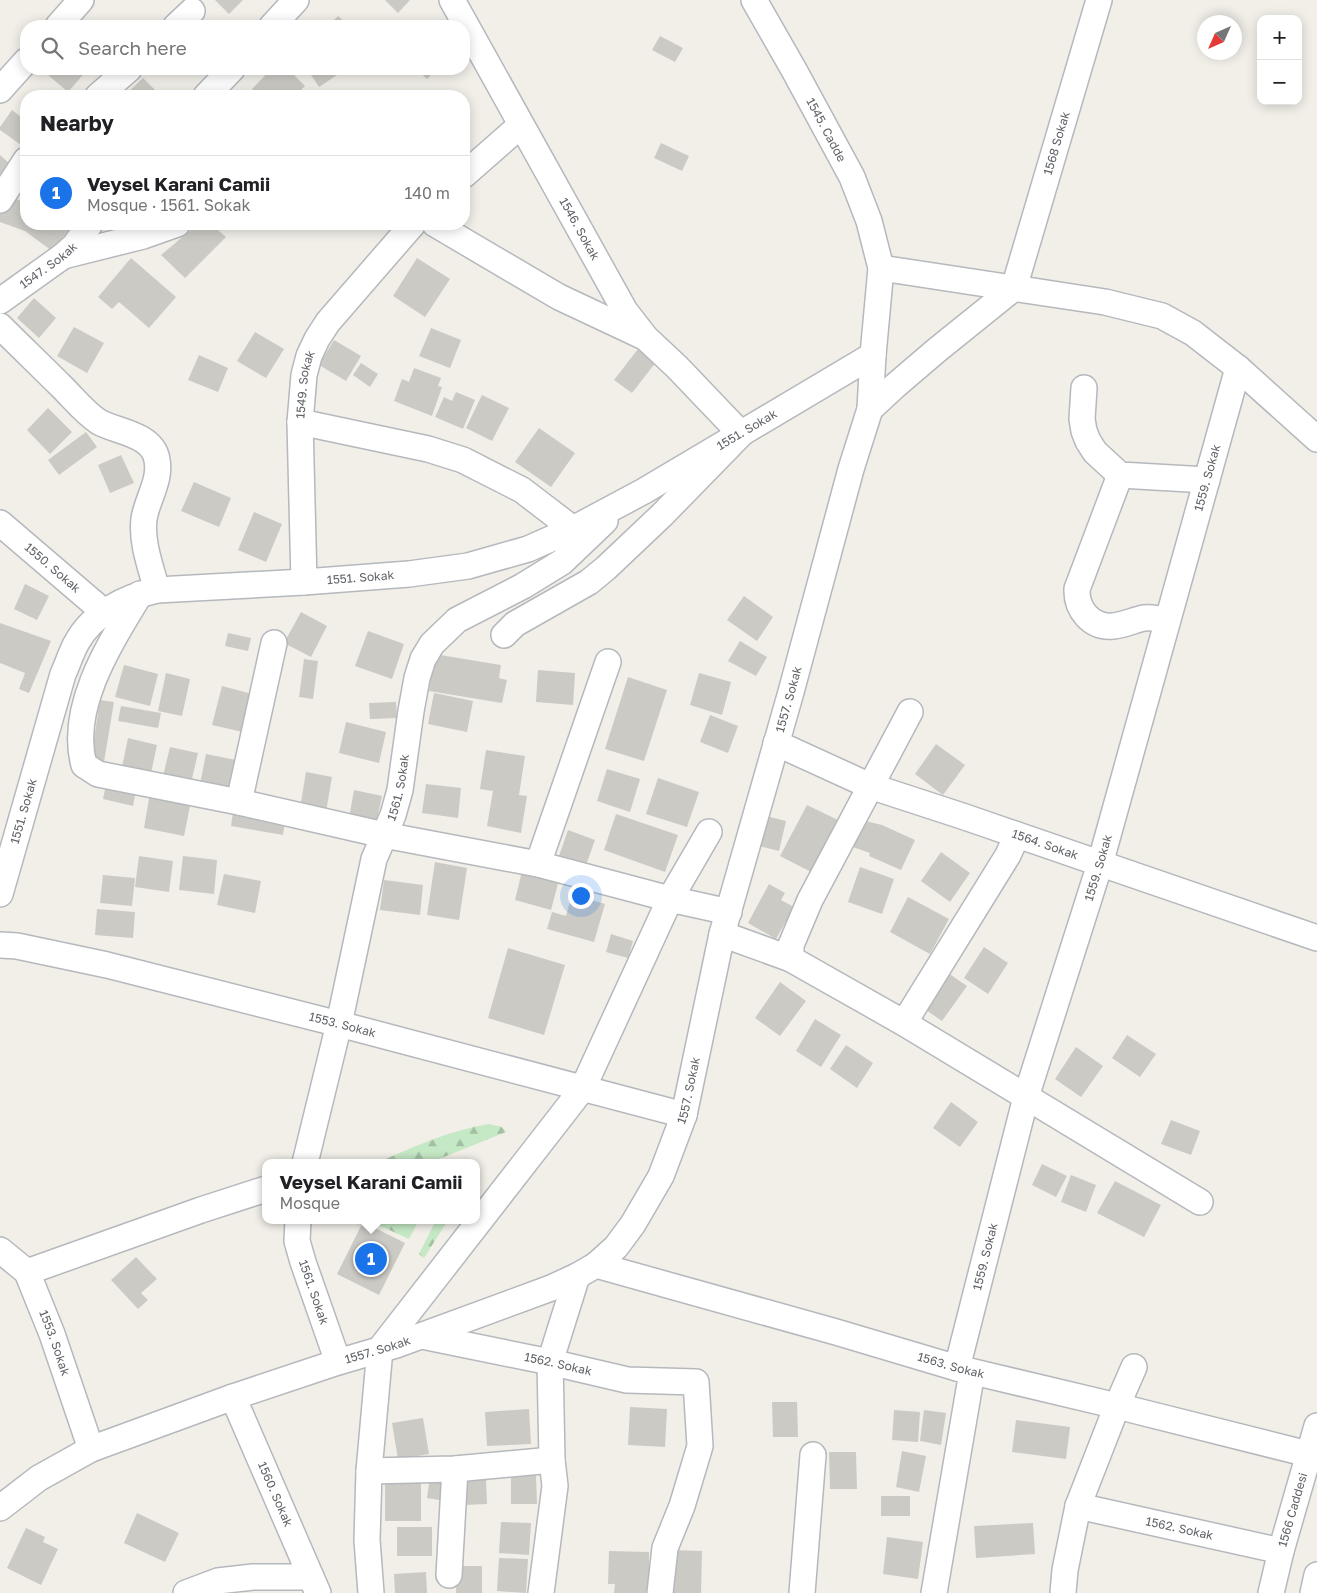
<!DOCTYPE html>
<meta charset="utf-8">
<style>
:root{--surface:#fff;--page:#f6f6f6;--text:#202124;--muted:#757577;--line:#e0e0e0;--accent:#1a73e8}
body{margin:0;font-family:"Golos Text",sans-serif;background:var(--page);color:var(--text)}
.controls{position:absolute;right:15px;top:15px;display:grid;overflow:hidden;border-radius:10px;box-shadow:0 2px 12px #0003}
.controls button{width:45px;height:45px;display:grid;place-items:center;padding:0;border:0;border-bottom:1px solid var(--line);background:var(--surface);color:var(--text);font:25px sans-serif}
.compass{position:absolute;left:1197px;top:15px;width:45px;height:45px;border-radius:50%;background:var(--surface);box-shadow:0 2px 12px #0003;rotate:225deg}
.you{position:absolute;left:580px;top:895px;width:18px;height:18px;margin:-12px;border:4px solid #fff;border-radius:50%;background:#1a73e8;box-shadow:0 0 0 8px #1a73e833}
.badge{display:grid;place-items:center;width:32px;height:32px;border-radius:50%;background:var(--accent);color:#fff;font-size:16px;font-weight:700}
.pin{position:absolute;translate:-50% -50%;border:2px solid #fff;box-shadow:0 1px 5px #0006}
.popup{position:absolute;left:262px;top:1159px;width:218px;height:65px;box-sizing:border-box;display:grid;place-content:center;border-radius:10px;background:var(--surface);filter:drop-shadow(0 1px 4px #0005);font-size:16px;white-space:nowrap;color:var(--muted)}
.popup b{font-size:19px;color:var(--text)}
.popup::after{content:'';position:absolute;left:50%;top:100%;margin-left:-10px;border:10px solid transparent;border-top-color:var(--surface)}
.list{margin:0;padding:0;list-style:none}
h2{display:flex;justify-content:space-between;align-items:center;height:65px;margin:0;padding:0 20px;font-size:21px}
h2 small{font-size:16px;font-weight:400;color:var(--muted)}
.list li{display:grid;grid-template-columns:32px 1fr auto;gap:15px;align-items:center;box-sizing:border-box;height:75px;padding:0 20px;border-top:1px solid var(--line)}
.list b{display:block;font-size:19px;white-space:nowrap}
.list p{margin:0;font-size:16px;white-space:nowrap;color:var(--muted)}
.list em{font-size:16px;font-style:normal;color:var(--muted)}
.icon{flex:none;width:28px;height:28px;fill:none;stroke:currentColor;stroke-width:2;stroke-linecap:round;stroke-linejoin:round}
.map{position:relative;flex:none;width:1317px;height:1593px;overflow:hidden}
.search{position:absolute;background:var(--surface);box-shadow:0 2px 12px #0003;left:20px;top:20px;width:450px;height:55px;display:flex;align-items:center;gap:12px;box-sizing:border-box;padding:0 18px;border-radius:20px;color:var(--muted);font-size:19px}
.panel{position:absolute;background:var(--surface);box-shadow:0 2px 12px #0003;left:20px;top:90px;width:450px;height:140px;border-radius:20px}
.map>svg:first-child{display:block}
.forest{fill:url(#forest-firs)}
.building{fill:#cccac5}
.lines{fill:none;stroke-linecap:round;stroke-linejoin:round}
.minor-casing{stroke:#b5b8bc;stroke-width:28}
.minor{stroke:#fff;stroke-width:25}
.labels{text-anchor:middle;stroke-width:5;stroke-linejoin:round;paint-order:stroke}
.street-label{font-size:12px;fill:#5f6368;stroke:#fff}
</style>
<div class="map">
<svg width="1317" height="1593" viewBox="0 0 1317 1593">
<defs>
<pattern id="forest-firs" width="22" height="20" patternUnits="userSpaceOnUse" patternTransform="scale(1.25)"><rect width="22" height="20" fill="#c5e8c5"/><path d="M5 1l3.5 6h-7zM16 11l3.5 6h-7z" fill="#a3c0a4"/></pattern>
</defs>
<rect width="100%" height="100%" fill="#f1efe8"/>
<path class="forest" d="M 489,1124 L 502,1127 L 506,1132 L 429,1163 L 377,1163 C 413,1147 450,1130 489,1124 Z
M 374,1220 L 419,1220 L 409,1239 L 372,1222 Z
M 436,1220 L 448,1220 L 424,1258 L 419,1254 Z"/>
<path class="building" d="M 215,0 L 243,0 L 229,14 Z
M 385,0 L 410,0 L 398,13 Z
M 338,16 L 349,26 L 328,26 Z
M 660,36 L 683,48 L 675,62 L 652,50 Z
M 41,69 L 88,69 L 68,92 Z
M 271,69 L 288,69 L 305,86 L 295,96 L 260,96 L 252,89 Z
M 307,69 L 337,69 L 340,73 L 319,87 Z
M 416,69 L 437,69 L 427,79 Z
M 143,78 L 161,96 L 124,96 Z
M 12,110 L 26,121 L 26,137 L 21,145 L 0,130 L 0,127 Z
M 661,143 L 689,156 L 682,171 L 654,158 Z
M 0,155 L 10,164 L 0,184 Z
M 6,195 L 26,203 L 26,224 L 62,224 L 69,229 L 52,251 L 25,231 L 0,222 L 0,209 Z
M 198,224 L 211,224 L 226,237 L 185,278 L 161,255 Z
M 131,258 L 176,297 L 149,328 L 119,302 L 112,309 L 98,297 Z
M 417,258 L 450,279 L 425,317 L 393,296 Z
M 34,298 L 56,318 L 39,338 L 17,318 Z
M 74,327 L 104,343 L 87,373 L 57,356 Z
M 431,328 L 461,340 L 450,368 L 419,356 Z
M 255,332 L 284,349 L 266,378 L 237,361 Z
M 334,340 L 361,356 L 346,381 L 319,365 Z
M 638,349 L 656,362 L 632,393 L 614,380 Z
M 199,355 L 228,368 L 218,392 L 188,380 Z
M 361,363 L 378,374 L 370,387 L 353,375 Z
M 414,368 L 441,378 L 438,386 L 442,387 L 432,416 L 394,401 L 402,379 L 409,382 Z
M 456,392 L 475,400 L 463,429 L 435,417 L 444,397 L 452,401 Z
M 482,395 L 509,408 L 492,441 L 466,428 Z
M 48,408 L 72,432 L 50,454 L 27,430 Z
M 539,428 L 575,453 L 551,487 L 515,462 Z
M 86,432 L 97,447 L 59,475 L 48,460 Z
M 121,455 L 134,483 L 110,493 L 98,465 Z
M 194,482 L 231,498 L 219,527 L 181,511 Z
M 254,512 L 282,524 L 266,562 L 238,550 Z
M 25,584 L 49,596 L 37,620 L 14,609 Z
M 744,596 L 773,617 L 757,641 L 727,620 Z
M 301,612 L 327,626 L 311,657 L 284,643 Z
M 0,623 L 51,641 L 29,693 L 19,689 L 25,673 L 0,663 Z
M 368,631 L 404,644 L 392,679 L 355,666 Z
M 228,633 L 251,638 L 248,651 L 225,646 Z
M 740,641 L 767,657 L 756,676 L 728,661 Z
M 434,654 L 501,665 L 499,678 L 507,680 L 502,703 L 429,691 Z
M 304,659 L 318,661 L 313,699 L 299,697 Z
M 124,665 L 158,674 L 150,706 L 115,697 Z
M 538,670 L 575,673 L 573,705 L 536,702 Z
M 166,673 L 190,679 L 182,716 L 158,711 Z
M 699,673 L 731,682 L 722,715 L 690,705 Z
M 628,677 L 667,690 L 644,761 L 605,749 Z
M 222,686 L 256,695 L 247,733 L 212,725 Z
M 434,693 L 473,701 L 467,732 L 428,724 Z
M 100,700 L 114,702 L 104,762 L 91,759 Z
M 396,702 L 397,718 L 370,719 L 369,703 Z
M 121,706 L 161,713 L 158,728 L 118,721 Z
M 710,715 L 738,726 L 728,753 L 700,742 Z
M 346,722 L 386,732 L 379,763 L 339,753 Z
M 128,738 L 157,745 L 151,773 L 122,767 Z
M 936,744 L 965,765 L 943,795 L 915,774 Z
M 170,747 L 198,753 L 191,783 L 163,776 Z
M 486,750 L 525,756 L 519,795 L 527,796 L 521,833 L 487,826 L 493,791 L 480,789 Z
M 206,754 L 241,761 L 235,790 L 200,784 Z
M 607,769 L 640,779 L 630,812 L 597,801 Z
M 306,772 L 332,777 L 326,812 L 300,808 Z
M 658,778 L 699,792 L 687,827 L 646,814 Z
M 106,784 L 136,790 L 133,806 L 103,799 Z
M 426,784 L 461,788 L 458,818 L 422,813 Z
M 354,790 L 382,796 L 376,824 L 349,818 Z
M 150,793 L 191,801 L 184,836 L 144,828 Z
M 807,805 L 842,822 L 815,874 L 780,856 Z
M 233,812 L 285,821 L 283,835 L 231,826 Z
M 616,814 L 678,835 L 665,872 L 604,850 Z
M 766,816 L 786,821 L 779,851 L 759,846 Z
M 865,821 L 882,825 L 915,840 L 901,870 L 869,856 L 870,853 L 850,846 Z
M 568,830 L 595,840 L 586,865 L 559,856 Z
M 941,852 L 970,873 L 950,902 L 921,881 Z
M 139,856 L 173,861 L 169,892 L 135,887 Z
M 183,856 L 217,860 L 214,894 L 179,890 Z
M 435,862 L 467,868 L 459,920 L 427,915 Z
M 860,867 L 894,879 L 882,914 L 848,902 Z
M 522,871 L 559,880 L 551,910 L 515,900 Z
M 224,874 L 261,881 L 255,913 L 217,905 Z
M 103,875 L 135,878 L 132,906 L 100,903 Z
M 384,880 L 423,885 L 420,915 L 380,910 Z
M 769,884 L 785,893 L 781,900 L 794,907 L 776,939 L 748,923 Z
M 572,894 L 605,904 L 594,942 L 547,929 L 552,912 L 566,916 Z
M 908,897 L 949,919 L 930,954 L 890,932 Z
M 97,909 L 135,912 L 133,938 L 95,935 Z
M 611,934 L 633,941 L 628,958 L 606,952 Z
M 984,947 L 1008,963 L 988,994 L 964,978 Z
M 508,948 L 565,965 L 544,1035 L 488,1018 Z
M 948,973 L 967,986 L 942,1021 L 923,1008 Z
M 780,982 L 806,1001 L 780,1036 L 755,1018 Z
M 815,1019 L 841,1035 L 821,1067 L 796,1051 Z
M 1127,1035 L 1156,1054 L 1140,1077 L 1112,1058 Z
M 846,1045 L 873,1063 L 857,1088 L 830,1069 Z
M 1076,1047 L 1103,1066 L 1081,1097 L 1055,1079 Z
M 951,1102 L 978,1122 L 960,1147 L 933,1128 Z
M 1171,1120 L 1200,1131 L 1191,1155 L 1161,1144 Z
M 1042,1164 L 1067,1176 L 1056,1197 L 1032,1185 Z
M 1071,1175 L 1096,1185 L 1086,1212 L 1061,1202 Z
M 1115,1181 L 1161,1205 L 1144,1237 L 1097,1213 Z
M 363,1222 L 405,1243 L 379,1295 L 337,1274 Z
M 136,1257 L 157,1279 L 141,1293 L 148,1300 L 138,1309 L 111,1280 Z
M 772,1402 L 797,1402 L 798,1437 L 773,1437 Z
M 630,1407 L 667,1409 L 665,1447 L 628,1445 Z
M 529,1409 L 531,1444 L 487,1446 L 485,1412 Z
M 894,1410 L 920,1412 L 918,1442 L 892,1440 Z
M 924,1410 L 946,1413 L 941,1445 L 920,1441 Z
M 423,1418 L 429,1454 L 398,1459 L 392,1423 Z
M 1016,1420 L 1070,1427 L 1066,1459 L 1012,1452 Z
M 902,1451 L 926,1456 L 919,1492 L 896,1487 Z
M 829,1452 L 856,1452 L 857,1489 L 830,1489 Z
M 511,1474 L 536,1474 L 537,1504 L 511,1504 Z
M 385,1476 L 421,1476 L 421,1521 L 385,1521 Z
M 430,1476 L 448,1479 L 445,1501 L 427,1498 Z
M 464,1479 L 486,1479 L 487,1504 L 465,1505 Z
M 881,1496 L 910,1496 L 910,1516 L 881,1516 Z
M 137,1513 L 179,1533 L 165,1562 L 124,1543 Z
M 501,1522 L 531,1523 L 529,1555 L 499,1553 Z
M 1033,1523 L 1035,1554 L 976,1558 L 974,1526 Z
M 397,1527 L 432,1527 L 432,1556 L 397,1556 Z
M 26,1528 L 45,1537 L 43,1542 L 58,1549 L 41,1585 L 7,1568 Z
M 887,1537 L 923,1542 L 918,1579 L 883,1574 Z
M 672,1550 L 702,1551 L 701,1593 L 671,1593 Z
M 609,1551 L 649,1552 L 649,1593 L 614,1593 L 615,1584 L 608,1584 Z
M 499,1558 L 528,1559 L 526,1593 L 497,1591 Z
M 457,1566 L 482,1566 L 482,1593 L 456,1593 Z
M 426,1572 L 427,1593 L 395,1593 L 394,1574 Z"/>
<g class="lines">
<g class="minor-casing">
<g id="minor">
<path id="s1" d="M 452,0 L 625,311 L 646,338 L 677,367 L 741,434 L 662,515 L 606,568 L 589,582 L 515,624 L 504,635"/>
<path d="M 58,26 L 81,0"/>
<path d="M 176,26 L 192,11"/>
<path d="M 272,26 L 296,0"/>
<path d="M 0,90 L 26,61"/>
<path d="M 98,96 L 129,69"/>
<path d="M 206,96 L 232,69"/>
<path d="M 464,175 L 521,125"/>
<path d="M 0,200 L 26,160"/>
<path d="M 435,224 L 559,297 L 642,336"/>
<path d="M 63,256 L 143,236 L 177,224"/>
<path d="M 881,268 L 1105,302 L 1162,316 L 1193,333 L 1238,368 L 1317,439"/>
<path id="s2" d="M 0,301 L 63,256 L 74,246 L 90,224"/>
<path d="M 0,326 C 21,347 42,367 63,388 C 74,399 85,413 99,422 C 117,432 153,434 157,460 C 161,481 147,499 144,519 C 141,542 151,568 157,590"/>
<path d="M 1084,388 L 1082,419 L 1084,431 L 1088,441 L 1095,452 L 1120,475 L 1207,480"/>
<path id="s3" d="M 870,409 L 896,385 L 937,350 L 1014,288 L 1099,0"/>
<path d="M 300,422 L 428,449 L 463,460 L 522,490 L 573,529"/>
<path d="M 1120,475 L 1077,589 C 1076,609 1091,628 1113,626 C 1124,625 1134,620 1144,618 C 1152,617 1160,619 1167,621"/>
<path id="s4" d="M 0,523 L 104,612"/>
<path id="s5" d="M 304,582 L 300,422 L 302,399 L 304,375 L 309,356 L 317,339 L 328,322 L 413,224"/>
<path d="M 140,594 C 111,642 68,707 84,765 L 98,774 L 239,802 L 384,835 L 538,864 L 670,899 L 729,912"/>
<path d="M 910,712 L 810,900 L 791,945 L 791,959 L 904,1023 L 1200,1202"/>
<path id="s6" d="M 776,743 L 870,786 L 962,816 L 1317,938"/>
<path d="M 239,802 L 274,643"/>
<path d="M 538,864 L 608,662"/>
<path id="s7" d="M 0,894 L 63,674 C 68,664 71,652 77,642 C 93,613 126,597 157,590 L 304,582 L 409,574 L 468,566 L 528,549 L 573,529 L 644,491 L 873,355"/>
<path d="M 722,934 L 791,959"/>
<path id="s8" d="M 0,945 L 17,946 L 107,965 L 339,1024 L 684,1115"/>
<path d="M 904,1023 L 1008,855 L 1017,835"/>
<path id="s9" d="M 305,1163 L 339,1024 L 374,859 L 393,815 L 400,790 L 411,711 L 417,678 L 423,659 L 432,644 L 457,620 L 523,586 L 562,562 L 605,521"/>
<path id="s10" d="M 298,1220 L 297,1241 L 303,1262 L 338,1362"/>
<path id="s11" d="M 0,1250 L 27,1272 L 52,1334 L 91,1449"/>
<path id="s12" d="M 596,1265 L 836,1332 L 957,1368 L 1117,1406 L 1308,1454"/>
<path d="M 27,1272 L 201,1210 L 266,1189"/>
<path id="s13" d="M 422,1336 L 550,1362 L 627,1380 L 696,1382 L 700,1446 L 682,1506 L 665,1548 L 660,1593"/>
<path id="s14" d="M 957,1368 L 1026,1097 L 1100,864 L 1238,368"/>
<path id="s15" d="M 233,1397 L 318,1593"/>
<path d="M 369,1471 L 455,1469 L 552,1460"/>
<path id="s16" d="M 1078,1506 L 1281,1551"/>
<path id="s17" d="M 0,1508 L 39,1478 L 91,1449 L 233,1397 L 338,1362 L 396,1345 L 551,1288 L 577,1276 L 596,1265 L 616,1247 L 633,1224 L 661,1176 L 684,1115 L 722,934 L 791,692 L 851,469 L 870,409 L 873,355 L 881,268 L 869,221 L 852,177 L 794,70 L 754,0"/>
<path d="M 449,1575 L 455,1469"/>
<path d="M 186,1593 L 218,1581 L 253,1577 L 311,1577"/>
<path d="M 371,1593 L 367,1540 L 369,1471 L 380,1349 L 583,1088 L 670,899 L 709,832"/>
<path d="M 541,1593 L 555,1486 L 552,1460 L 550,1362 L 577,1276"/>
<path d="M 802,1593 L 813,1455"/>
<path d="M 934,1593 L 972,1372"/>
<path d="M 1063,1593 L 1065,1570 L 1078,1506 L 1117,1406 L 1134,1367"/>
<path id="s18" d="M 1271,1593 L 1281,1551 L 1317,1426"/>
<path d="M 1313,1593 L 1317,1575"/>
</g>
</g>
<use href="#minor" class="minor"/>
</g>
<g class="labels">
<g class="street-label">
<text transform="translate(826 130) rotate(62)" y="4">1545. Cadde</text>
<text dy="4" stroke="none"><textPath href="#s3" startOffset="339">1568 Sokak</textPath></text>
<text dy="4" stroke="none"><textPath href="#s1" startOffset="262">1546. Sokak</textPath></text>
<text dy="4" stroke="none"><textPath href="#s2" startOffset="60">1547. Sokak</textPath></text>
<text dy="4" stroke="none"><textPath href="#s5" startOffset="198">1549. Sokak</textPath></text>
<text dy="4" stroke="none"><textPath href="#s7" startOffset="986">1551. Sokak</textPath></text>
<text dy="4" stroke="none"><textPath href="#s14" startOffset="925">1559. Sokak</textPath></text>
<text dy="4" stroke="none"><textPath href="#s4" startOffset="69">1550. Sokak</textPath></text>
<text dy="4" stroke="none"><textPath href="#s7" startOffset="566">1551. Sokak</textPath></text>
<text dy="4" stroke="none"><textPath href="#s17" startOffset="1252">1557. Sokak</textPath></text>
<text dy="4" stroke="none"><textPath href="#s9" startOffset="388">1561. Sokak</textPath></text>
<text dy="4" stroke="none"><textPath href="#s7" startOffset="86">1551. Sokak</textPath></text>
<text dy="4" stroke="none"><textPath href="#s6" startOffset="288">1564. Sokak</textPath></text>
<text dy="4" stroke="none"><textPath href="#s14" startOffset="520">1559. Sokak</textPath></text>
<text dy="4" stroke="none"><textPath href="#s8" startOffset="352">1553. Sokak</textPath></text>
<text dy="4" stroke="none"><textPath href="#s17" startOffset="848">1557. Sokak</textPath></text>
<text dy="4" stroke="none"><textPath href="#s14" startOffset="115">1559. Sokak</textPath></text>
<text dy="4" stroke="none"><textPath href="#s10" startOffset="75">1561. Sokak</textPath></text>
<text dy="4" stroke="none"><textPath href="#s11" startOffset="111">1553. Sokak</textPath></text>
<text dy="4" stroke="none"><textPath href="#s17" startOffset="412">1557. Sokak</textPath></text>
<text dy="4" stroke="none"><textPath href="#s13" startOffset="139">1562. Sokak</textPath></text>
<text dy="4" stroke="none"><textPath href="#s12" startOffset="369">1563. Sokak</textPath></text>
<text dy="4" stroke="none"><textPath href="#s15" startOffset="106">1560. Sokak</textPath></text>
<text dy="4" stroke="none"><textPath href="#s18" startOffset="86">1566 Caddesi</textPath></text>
<text dy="4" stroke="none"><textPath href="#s16" startOffset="104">1562. Sokak</textPath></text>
</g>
</g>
</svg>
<div class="controls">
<button>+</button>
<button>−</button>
</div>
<svg class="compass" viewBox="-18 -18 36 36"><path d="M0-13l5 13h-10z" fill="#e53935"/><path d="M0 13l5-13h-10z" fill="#757577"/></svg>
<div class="you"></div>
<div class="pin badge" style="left:371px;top:1259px">1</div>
<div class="popup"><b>Veysel Karani Camii</b>Mosque</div>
<div class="search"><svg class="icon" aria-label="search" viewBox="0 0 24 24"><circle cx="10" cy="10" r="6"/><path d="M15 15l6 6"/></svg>Search here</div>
<section class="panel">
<h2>Nearby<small></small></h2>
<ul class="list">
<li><span class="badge">1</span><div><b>Veysel Karani Camii</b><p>Mosque · 1561. Sokak</p></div><em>140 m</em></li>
</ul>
</section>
</div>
